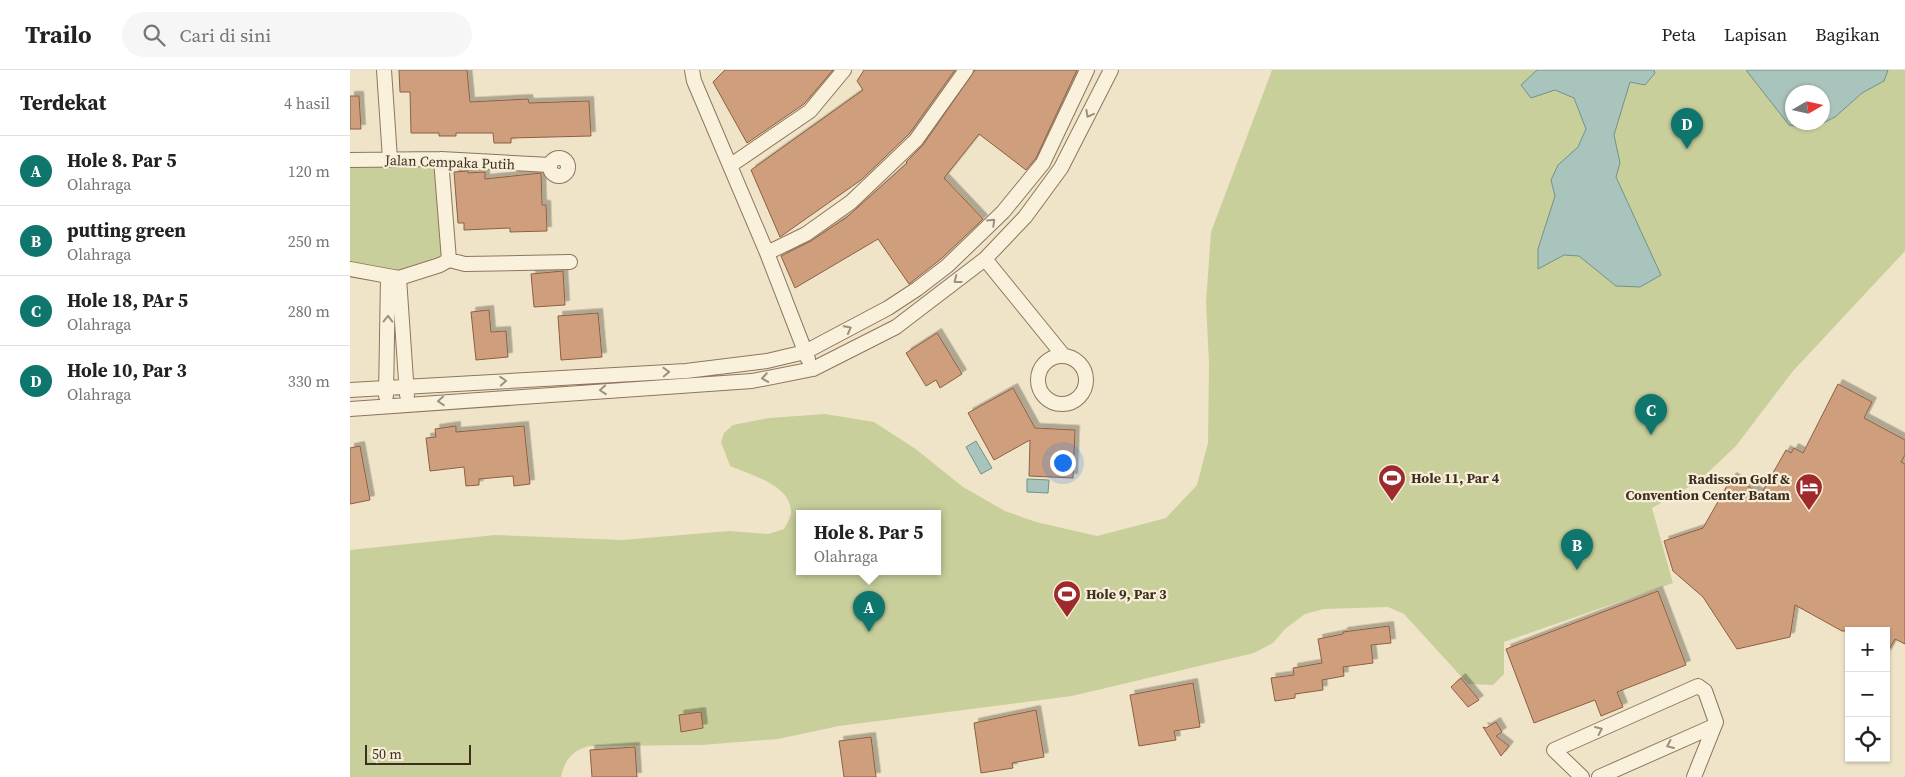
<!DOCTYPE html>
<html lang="id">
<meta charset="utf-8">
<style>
:root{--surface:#fff;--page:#f6f6f6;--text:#222;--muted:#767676;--line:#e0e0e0;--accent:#0f766e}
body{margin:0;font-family:"Source Serif 4",serif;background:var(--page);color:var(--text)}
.controls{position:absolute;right:15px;bottom:15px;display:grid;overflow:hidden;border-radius:0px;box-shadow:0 1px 4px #0004}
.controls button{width:45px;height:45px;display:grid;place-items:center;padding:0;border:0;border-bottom:1px solid var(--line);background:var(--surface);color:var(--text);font:25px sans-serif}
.compass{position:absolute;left:1435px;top:15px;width:45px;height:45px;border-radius:50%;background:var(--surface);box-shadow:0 1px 4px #0004;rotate:81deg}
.scale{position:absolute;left:15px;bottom:12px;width:106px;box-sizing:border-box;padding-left:5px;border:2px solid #3d2e20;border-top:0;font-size:14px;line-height:18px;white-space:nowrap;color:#3d2e20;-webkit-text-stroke:4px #f7eed8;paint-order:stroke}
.you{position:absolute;left:712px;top:392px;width:18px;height:18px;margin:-12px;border:4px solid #fff;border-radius:50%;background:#1a73e8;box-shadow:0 0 0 8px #1a73e833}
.badge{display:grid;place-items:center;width:32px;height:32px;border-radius:50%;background:var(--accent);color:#fff;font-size:16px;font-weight:700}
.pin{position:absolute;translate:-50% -41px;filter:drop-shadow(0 1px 2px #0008)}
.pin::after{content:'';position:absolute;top:26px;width:18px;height:15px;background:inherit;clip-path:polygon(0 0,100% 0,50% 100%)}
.popup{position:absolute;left:446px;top:440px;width:145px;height:65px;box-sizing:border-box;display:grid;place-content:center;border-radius:0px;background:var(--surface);filter:drop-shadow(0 1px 4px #0005);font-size:16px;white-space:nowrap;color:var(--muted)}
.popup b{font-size:19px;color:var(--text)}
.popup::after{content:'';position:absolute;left:50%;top:100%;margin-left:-10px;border:10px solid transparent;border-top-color:var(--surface)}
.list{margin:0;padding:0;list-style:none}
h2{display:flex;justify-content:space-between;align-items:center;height:65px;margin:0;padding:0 20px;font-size:21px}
h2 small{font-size:16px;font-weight:400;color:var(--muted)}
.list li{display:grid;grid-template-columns:32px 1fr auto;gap:15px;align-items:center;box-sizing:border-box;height:70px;padding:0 20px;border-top:1px solid var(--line)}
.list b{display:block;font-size:19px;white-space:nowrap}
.list p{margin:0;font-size:16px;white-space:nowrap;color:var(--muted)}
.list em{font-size:16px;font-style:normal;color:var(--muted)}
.icon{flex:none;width:28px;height:28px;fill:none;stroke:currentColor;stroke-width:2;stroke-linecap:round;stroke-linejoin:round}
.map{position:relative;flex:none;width:1555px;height:707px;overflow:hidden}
header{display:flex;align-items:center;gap:30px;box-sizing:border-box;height:70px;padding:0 25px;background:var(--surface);border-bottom:1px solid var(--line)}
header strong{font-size:24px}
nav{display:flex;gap:28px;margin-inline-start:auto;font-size:18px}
.search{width:350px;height:45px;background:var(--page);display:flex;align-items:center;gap:12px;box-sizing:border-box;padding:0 18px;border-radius:28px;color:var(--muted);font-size:19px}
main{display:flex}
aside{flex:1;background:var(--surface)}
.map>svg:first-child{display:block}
.green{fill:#c9cf9b;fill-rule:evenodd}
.water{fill:#a9c4bc;stroke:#6f938a;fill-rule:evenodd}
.building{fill:#cf9f7d;stroke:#8d5f41;filter:url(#shadow)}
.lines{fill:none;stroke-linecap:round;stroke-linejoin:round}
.street-casing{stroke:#8d765c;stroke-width:16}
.street{stroke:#faf1dc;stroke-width:14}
.oneway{stroke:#9c907e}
.labels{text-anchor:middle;stroke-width:4.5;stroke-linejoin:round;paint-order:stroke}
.street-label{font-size:14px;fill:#3d2e20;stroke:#f7eed8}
.poi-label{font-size:14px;font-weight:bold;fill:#3d2e20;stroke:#f7eed8;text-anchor:start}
</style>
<header>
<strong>Trailo</strong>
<div class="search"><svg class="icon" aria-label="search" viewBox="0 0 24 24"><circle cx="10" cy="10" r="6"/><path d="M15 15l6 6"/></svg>Cari di sini</div>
<nav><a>Peta</a><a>Lapisan</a><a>Bagikan</a></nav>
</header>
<main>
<aside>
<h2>Terdekat<small>4 hasil</small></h2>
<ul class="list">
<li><span class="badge">A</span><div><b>Hole 8. Par 5</b><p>Olahraga</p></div><em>120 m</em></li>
<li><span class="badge">B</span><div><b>putting green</b><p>Olahraga</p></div><em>250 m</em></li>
<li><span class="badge">C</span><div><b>Hole 18, PAr 5</b><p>Olahraga</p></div><em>280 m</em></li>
<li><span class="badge">D</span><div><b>Hole 10, Par 3</b><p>Olahraga</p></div><em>330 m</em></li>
</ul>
</aside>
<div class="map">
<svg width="1555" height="707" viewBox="0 0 1555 707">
<defs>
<filter id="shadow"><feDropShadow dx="4.5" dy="-4.5" stdDeviation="0" flood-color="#0004"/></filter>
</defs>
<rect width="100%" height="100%" fill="#f0e4c8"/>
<path class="green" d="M 922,0 L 1555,0 L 1555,181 L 1443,301 L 1386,376 L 1349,411 L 1302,438 L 1323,513 L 1154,572 L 1154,604 L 1143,615 L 1118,614 L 1054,544 L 1038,537 L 974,539 L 955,544 L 935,559 L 923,573 L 904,583 L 722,626 L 489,656 L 428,669 L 352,675 L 239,676 C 222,681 215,689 211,707 L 0,707 L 0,480 L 145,465 L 272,470 L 379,461 L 418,464 L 434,459 C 436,455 440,449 441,444 C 443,415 400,405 380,396 L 371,372 L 374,363 L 383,355 L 419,348 L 475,344 L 524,352 L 567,380 L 613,417 L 655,441 L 686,452 L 747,466 L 816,448 L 847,415 L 858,373 L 859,294 L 856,232 L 861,162 ZM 1442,22 L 1472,22 L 1472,52 L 1442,52 ZM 450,443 L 588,443 L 588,501 L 450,501 Z
M 91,90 L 93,200 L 49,205 L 0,196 L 0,92 Z"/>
<path class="water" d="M 1187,0 L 1304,0 L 1305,3 L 1295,15 L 1280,12 L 1264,65 L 1270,93 L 1266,107 L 1311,205 L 1290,217 L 1266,216 L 1229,186 L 1214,185 L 1188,199 L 1188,179 L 1205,126 L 1201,110 L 1208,95 L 1228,77 L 1236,59 L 1224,28 L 1205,20 L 1181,28 L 1171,15 Z
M 1396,0 L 1538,0 L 1534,11 L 1512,23 L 1485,47 L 1461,59 L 1439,55 ZM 1472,22 L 1472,52 L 1442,52 L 1442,22 Z
M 626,371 L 642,398 L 631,404 L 616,377 Z
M 677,409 L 699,410 L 698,423 L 677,422 Z"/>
<path class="building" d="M 49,0 L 117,0 L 120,32 L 178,29 L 179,33 L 239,31 L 241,66 L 161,68 L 161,73 L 144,73 L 143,63 L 106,63 L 106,66 L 89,66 L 89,63 L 61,63 L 60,22 L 50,22 Z
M 375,0 L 483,0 L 454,34 L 397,73 L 363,12 Z
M 514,0 L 605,0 L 559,64 L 511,110 L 430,167 L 401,100 L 513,20 L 507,11 Z
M 625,0 L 727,0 L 686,88 L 676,100 L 629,64 L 594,108 L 633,149 L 591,189 L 559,214 L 528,169 L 445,218 L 431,186 L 461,171 L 497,147 L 557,93 L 556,92 L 573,75 Z
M 0,26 L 9,26 L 11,59 L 0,59 Z
M 118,101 L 118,103 L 135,102 L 135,109 L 191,103 L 192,135 L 196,135 L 197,161 L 160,162 L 160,158 L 114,160 L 114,153 L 108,153 L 104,102 Z
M 213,201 L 215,235 L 184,237 L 181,204 Z
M 139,240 L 141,262 L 156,261 L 158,287 L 126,290 L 121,242 Z
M 248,243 L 252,287 L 211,290 L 208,246 Z
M 587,263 L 612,304 L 590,318 L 586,310 L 576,316 L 556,283 Z
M 1488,314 L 1522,332 L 1514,348 L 1555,370 L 1555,385 L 1551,392 L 1555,394 L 1555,574 L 1545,569 L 1536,585 L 1536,561 L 1492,561 L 1445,535 L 1440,567 L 1387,579 L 1353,527 L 1323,501 L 1314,471 L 1353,458 L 1382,407 L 1411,424 L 1436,380 L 1441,383 L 1444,378 L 1453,383 Z
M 663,318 L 685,358 L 725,360 L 723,408 L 679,406 L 680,370 L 644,390 L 618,343 Z
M 106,356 L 106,362 L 174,356 L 180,414 L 164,416 L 163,406 L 129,409 L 129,415 L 116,416 L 114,397 L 80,401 L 76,368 L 86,367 L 85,359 Z
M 10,376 L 20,430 L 0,434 L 0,378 Z
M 1308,521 L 1336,595 L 1267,622 L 1273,637 L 1251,646 L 1245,630 L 1184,653 L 1156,579 Z
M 1039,556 L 1041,573 L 1021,575 L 1023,593 L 993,597 L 994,606 L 972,610 L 973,620 L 945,624 L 945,628 L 925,631 L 921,608 L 944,605 L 943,598 L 972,593 L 968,569 L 993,564 L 993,562 Z
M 1111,608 L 1129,630 L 1118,637 L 1101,617 Z
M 843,613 L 850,657 L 824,661 L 826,670 L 789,676 L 780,625 Z
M 686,640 L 694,687 L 662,693 L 663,698 L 631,703 L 624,653 Z
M 351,642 L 353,658 L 331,662 L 329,645 Z
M 1146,652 L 1152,662 L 1146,666 L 1159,676 L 1151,686 L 1133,657 L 1136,658 Z
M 521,667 L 526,707 L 494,707 L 489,671 Z
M 285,677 L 287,707 L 242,707 L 240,680 Z"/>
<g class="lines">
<g class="street-casing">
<path id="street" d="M 34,0 L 40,89
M 342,0 L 344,11 L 417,183 L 458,289
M200 97a9 9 0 1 1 18 0a9 9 0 1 1-18 0Z
M 91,89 L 99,190
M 0,90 L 91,89 L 200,95
M 381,95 L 460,41 L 494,0
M 417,183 L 456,164 L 501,132 L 566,70 L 616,0
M 635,189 L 713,285
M 0,199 L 49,208 L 90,195 L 99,190 L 115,194 L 220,192
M 49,208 L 57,325
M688 310a24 24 0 1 1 48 0a24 24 0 1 1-48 0Z
M 0,320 L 336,301 L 417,291 L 455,282 L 538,238 L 567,219 L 597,196 L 653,142 L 693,93 L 737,0
M 36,326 L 38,207
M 0,339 L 402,311 L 463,299 L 546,257 L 635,189 L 675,147 L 711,98 L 761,0
M 1232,707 L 1204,680 L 1348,616 L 1355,621 L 1366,652 L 1344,707
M 1249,707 L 1364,656"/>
</g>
<use href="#street" class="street"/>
</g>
<defs><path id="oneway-chevron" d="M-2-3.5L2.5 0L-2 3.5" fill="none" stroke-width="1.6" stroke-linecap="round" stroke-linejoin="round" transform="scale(1.25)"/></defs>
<g class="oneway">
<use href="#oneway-chevron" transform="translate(739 44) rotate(118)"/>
<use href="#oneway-chevron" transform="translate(642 152) rotate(-44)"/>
<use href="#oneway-chevron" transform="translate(607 210) rotate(143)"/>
<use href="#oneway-chevron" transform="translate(38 249) rotate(-89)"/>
<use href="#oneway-chevron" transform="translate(498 259) rotate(-28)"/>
<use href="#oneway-chevron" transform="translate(316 302) rotate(-2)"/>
<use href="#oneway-chevron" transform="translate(415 308) rotate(171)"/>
<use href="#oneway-chevron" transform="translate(153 311) rotate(-4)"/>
<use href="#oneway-chevron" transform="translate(253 320) rotate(176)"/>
<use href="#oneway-chevron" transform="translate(91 331) rotate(176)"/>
<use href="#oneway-chevron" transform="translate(1249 660) rotate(-24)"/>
<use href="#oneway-chevron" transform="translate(1320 675) rotate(156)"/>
</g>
<defs>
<g id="stadium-pin" transform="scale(1.4375)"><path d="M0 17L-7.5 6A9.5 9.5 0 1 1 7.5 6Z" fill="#9e2a2b" stroke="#f7eed8"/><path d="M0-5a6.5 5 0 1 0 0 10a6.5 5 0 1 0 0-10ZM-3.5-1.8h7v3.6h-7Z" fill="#fff"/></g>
<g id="hotel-pin" transform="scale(1.4375)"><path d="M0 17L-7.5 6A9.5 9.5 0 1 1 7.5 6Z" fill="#9e2a2b" stroke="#f7eed8"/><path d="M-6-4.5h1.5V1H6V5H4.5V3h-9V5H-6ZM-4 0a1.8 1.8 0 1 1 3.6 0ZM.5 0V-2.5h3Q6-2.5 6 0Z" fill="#fff"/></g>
</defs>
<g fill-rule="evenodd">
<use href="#stadium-pin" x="1042" y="408"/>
<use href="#hotel-pin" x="1459" y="417"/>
<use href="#stadium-pin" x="717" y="524"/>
</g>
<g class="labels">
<g class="street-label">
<text transform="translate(100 92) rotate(2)" y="5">Jalan Cempaka Putih</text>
</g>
<g class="poi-label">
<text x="1061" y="413">Hole 11, Par 4</text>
<text x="1440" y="414" text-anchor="end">Radisson Golf &amp;<tspan x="1440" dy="16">Convention Center Batam</tspan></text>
<text x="736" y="529">Hole 9, Par 3</text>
</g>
</g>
</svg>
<div class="controls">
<button>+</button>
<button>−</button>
<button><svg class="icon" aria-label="locate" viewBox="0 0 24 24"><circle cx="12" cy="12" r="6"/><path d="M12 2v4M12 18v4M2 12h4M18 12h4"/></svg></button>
</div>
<svg class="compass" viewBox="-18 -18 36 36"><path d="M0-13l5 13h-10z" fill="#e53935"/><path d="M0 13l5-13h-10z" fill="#767676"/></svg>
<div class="scale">50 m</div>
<div class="you"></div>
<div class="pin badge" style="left:519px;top:562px">A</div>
<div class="popup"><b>Hole 8. Par 5</b>Olahraga</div>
<div class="pin badge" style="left:1227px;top:500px">B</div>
<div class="pin badge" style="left:1301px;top:365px">C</div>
<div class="pin badge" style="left:1337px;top:79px">D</div>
</div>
</main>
